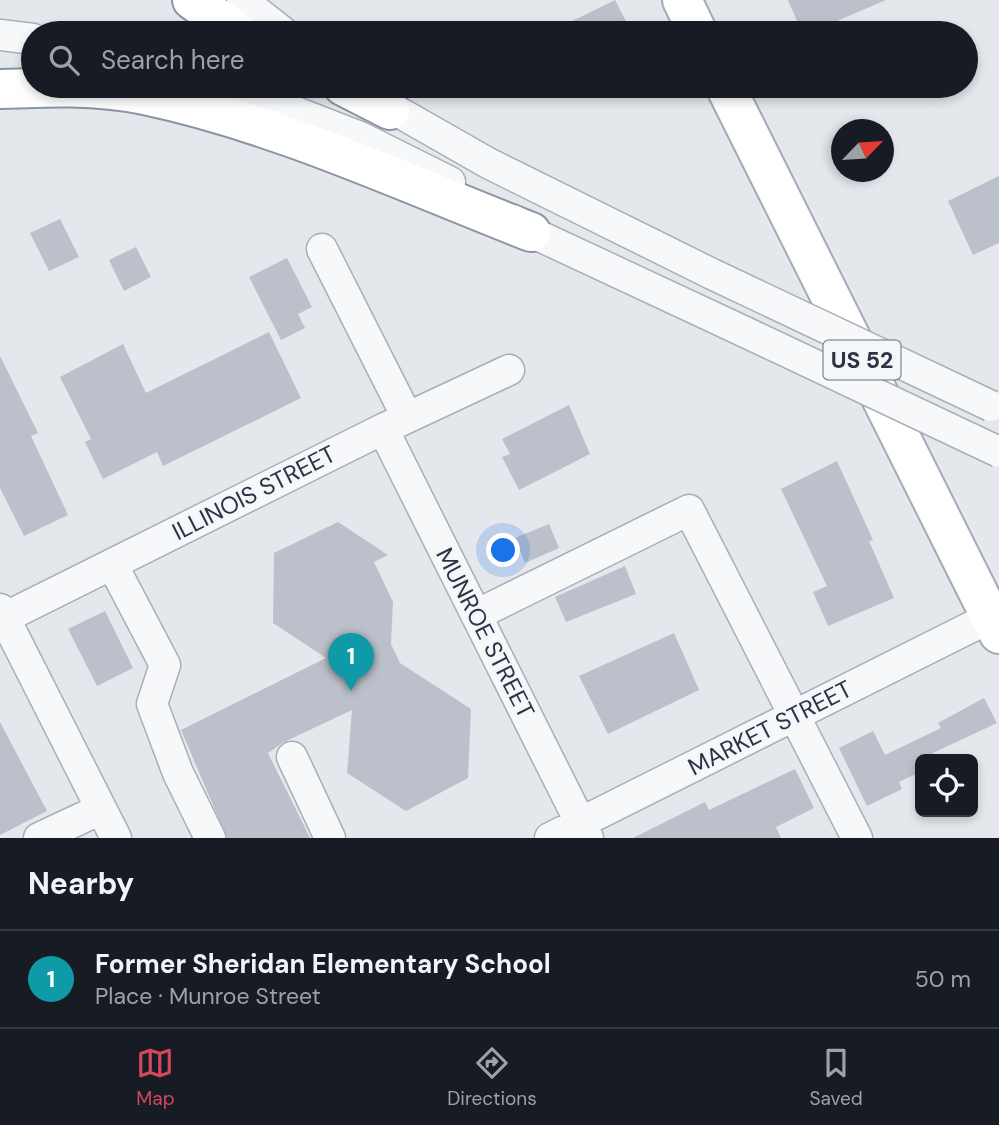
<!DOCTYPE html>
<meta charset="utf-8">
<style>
:root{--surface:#171b24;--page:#20242c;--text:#f1f3f6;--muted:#9ea1a6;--line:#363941;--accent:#d1495b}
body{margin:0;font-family:"DM Sans",sans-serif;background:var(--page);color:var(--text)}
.controls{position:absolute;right:21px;bottom:21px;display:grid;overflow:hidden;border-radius:10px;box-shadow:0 4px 10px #0003}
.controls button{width:63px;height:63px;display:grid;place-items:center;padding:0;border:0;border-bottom:2px solid var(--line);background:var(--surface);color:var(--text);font:35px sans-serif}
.compass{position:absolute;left:831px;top:119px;width:63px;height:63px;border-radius:50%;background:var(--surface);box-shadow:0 4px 10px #0003;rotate:65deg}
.you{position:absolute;left:504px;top:551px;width:24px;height:24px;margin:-18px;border:5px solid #fff;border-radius:50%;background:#1a73e8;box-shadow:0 0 0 10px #1a73e833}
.badge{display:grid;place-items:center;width:46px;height:46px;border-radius:50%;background:var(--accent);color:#fff;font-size:23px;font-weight:700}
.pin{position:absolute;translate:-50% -58px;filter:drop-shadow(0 2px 4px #0008)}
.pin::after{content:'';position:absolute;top:37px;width:24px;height:21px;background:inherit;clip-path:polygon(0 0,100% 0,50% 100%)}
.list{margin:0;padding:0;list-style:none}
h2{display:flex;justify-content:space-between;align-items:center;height:91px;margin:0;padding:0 28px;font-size:30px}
h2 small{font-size:23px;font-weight:400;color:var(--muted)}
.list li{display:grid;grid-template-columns:46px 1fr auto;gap:21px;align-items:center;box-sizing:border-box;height:98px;padding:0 28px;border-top:2px solid var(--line)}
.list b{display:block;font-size:26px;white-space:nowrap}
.list p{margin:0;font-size:23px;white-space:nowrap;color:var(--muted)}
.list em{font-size:23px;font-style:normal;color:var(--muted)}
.icon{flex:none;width:38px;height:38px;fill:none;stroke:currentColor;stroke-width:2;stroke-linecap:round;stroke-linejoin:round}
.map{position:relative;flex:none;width:999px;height:838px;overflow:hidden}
.search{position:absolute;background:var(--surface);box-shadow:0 4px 10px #0003;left:21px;right:21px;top:21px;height:77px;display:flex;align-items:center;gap:18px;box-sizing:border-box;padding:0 24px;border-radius:38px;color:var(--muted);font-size:26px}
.sheet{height:189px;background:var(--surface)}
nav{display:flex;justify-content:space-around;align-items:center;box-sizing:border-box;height:98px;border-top:2px solid var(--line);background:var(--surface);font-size:19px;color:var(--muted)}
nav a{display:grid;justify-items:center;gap:4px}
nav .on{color:var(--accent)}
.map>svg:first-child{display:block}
.building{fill:#bbc0ca}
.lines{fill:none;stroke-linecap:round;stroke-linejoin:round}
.minor-casing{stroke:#a9aeb7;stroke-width:33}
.major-casing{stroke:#a3abb8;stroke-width:42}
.highway-casing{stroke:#8b94a3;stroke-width:42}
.minor{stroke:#f7f8fa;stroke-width:30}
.major{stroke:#fff;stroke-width:38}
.highway{stroke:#fff;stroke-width:38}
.minor-bridge-casing{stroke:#a9aeb7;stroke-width:33;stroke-linecap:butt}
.minor-bridge{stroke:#f7f8fa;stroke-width:30}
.labels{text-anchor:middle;stroke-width:6;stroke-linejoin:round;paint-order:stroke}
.shield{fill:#f4f6f9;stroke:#676e7b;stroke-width:2}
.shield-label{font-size:23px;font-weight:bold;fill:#2b3445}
.street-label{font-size:24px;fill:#2b3445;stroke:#f4f6f9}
</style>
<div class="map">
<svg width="999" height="838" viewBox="0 0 999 838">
<rect width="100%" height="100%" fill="#e4e7ec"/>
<path class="building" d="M 615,0 L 632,33 L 548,33 Z
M 788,0 L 886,0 L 809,33 L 802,33 Z
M 999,176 L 999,243 L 973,255 L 948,201 Z
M 60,219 L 79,257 L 49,271 L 30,233 Z
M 136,247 L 151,277 L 124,291 L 109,260 Z
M 287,258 L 312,307 L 298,314 L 305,328 L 281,340 L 249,277 Z
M 269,332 L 301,398 L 163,466 L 157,452 L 103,479 L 85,442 L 91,439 L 60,377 L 123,344 L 146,393 Z
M 0,356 L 38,433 L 31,436 L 68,515 L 24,536 L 0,488 Z
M 569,405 L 590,454 L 519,490 L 502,457 L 510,454 L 502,439 Z
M 837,461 L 873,540 L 869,541 L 894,598 L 828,626 L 813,592 L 827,586 L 781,489 Z
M 338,522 L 388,555 L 374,562 L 393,602 L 391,644 L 400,663 L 471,709 L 468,778 L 406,811 L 347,773 L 352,710 L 284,742 L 268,753 L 310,838 L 227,838 L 181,730 L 326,658 L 273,623 L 274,553 Z
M 549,524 L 559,548 L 525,563 L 515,538 Z
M 625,566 L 636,594 L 566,622 L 555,597 Z
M 105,611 L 133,668 L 97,686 L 68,629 Z
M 674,633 L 699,690 L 608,734 L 579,676 Z
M 984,698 L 997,723 L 920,759 L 920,772 L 899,782 L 902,789 L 867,806 L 839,748 L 873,731 L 885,755 L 941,728 L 938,723 Z
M 0,722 L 47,811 L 0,835 Z
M 795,769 L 814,808 L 776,827 L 781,838 L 633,838 L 705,802 L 709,810 Z"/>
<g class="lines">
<g class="minor-casing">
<path id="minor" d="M 242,0 L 284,33
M 0,35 L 33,39
M 229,86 L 360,137 L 450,182
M 374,98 L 488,163 L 712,274
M 513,220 L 531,232 L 745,332
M 322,249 L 407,417
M 383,429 L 588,838
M 112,564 L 165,665 L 152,704 L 178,773 L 210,838
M 0,609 L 116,838
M 476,615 L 689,510 L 857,838
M 0,620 L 383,429 L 509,370
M 292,757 L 330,838
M 39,838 L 101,809
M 550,838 L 991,617"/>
</g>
<g class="major-casing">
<path id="major" d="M 682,0 L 698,33
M 725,86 L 999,634"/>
</g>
<g class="highway-casing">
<path id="highway" d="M 192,0 L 239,33
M 343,86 L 390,110
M 0,89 C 47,87 97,85 144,95 C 277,123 405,183 531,232"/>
</g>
<use href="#minor" class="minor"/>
<use href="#major" class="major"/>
<use href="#highway" class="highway"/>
<g class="minor-bridge-casing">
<path id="minor-bridge" d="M 712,274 L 991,406
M 745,332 L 999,452"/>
</g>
<use href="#minor-bridge" class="minor-bridge"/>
</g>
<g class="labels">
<rect class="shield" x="823.5" y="340.5" width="77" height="39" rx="5"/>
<g class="shield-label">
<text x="862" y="368">US 52</text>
</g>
<g class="street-label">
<text transform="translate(254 493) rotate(-27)" y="8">ILLINOIS STREET</text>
<text transform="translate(485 633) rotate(63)" y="8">MUNROE STREET</text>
<text transform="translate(770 728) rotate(-27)" y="8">MARKET STREET</text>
</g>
</g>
</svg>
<div class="controls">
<button><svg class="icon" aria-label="locate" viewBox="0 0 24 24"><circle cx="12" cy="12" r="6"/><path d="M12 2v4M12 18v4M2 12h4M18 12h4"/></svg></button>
</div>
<svg class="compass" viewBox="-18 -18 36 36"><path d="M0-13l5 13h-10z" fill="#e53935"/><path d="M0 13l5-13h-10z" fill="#9ea1a6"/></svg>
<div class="you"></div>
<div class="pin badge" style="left:351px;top:691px;background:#0f9aa8">1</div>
<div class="search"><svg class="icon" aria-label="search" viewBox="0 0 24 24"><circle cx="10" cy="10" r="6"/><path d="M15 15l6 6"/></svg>Search here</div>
</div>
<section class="sheet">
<h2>Nearby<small></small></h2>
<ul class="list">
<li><span class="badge" style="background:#0f9aa8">1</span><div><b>Former Sheridan Elementary School</b><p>Place · Munroe Street</p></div><em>50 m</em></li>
</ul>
</section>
<nav>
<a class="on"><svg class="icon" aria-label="map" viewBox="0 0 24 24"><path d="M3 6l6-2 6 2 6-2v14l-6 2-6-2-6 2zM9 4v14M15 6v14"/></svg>Map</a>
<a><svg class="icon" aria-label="directions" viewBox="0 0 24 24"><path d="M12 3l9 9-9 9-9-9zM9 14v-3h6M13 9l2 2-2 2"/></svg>Directions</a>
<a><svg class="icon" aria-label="saved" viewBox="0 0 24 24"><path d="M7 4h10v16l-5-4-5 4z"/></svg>Saved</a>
</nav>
